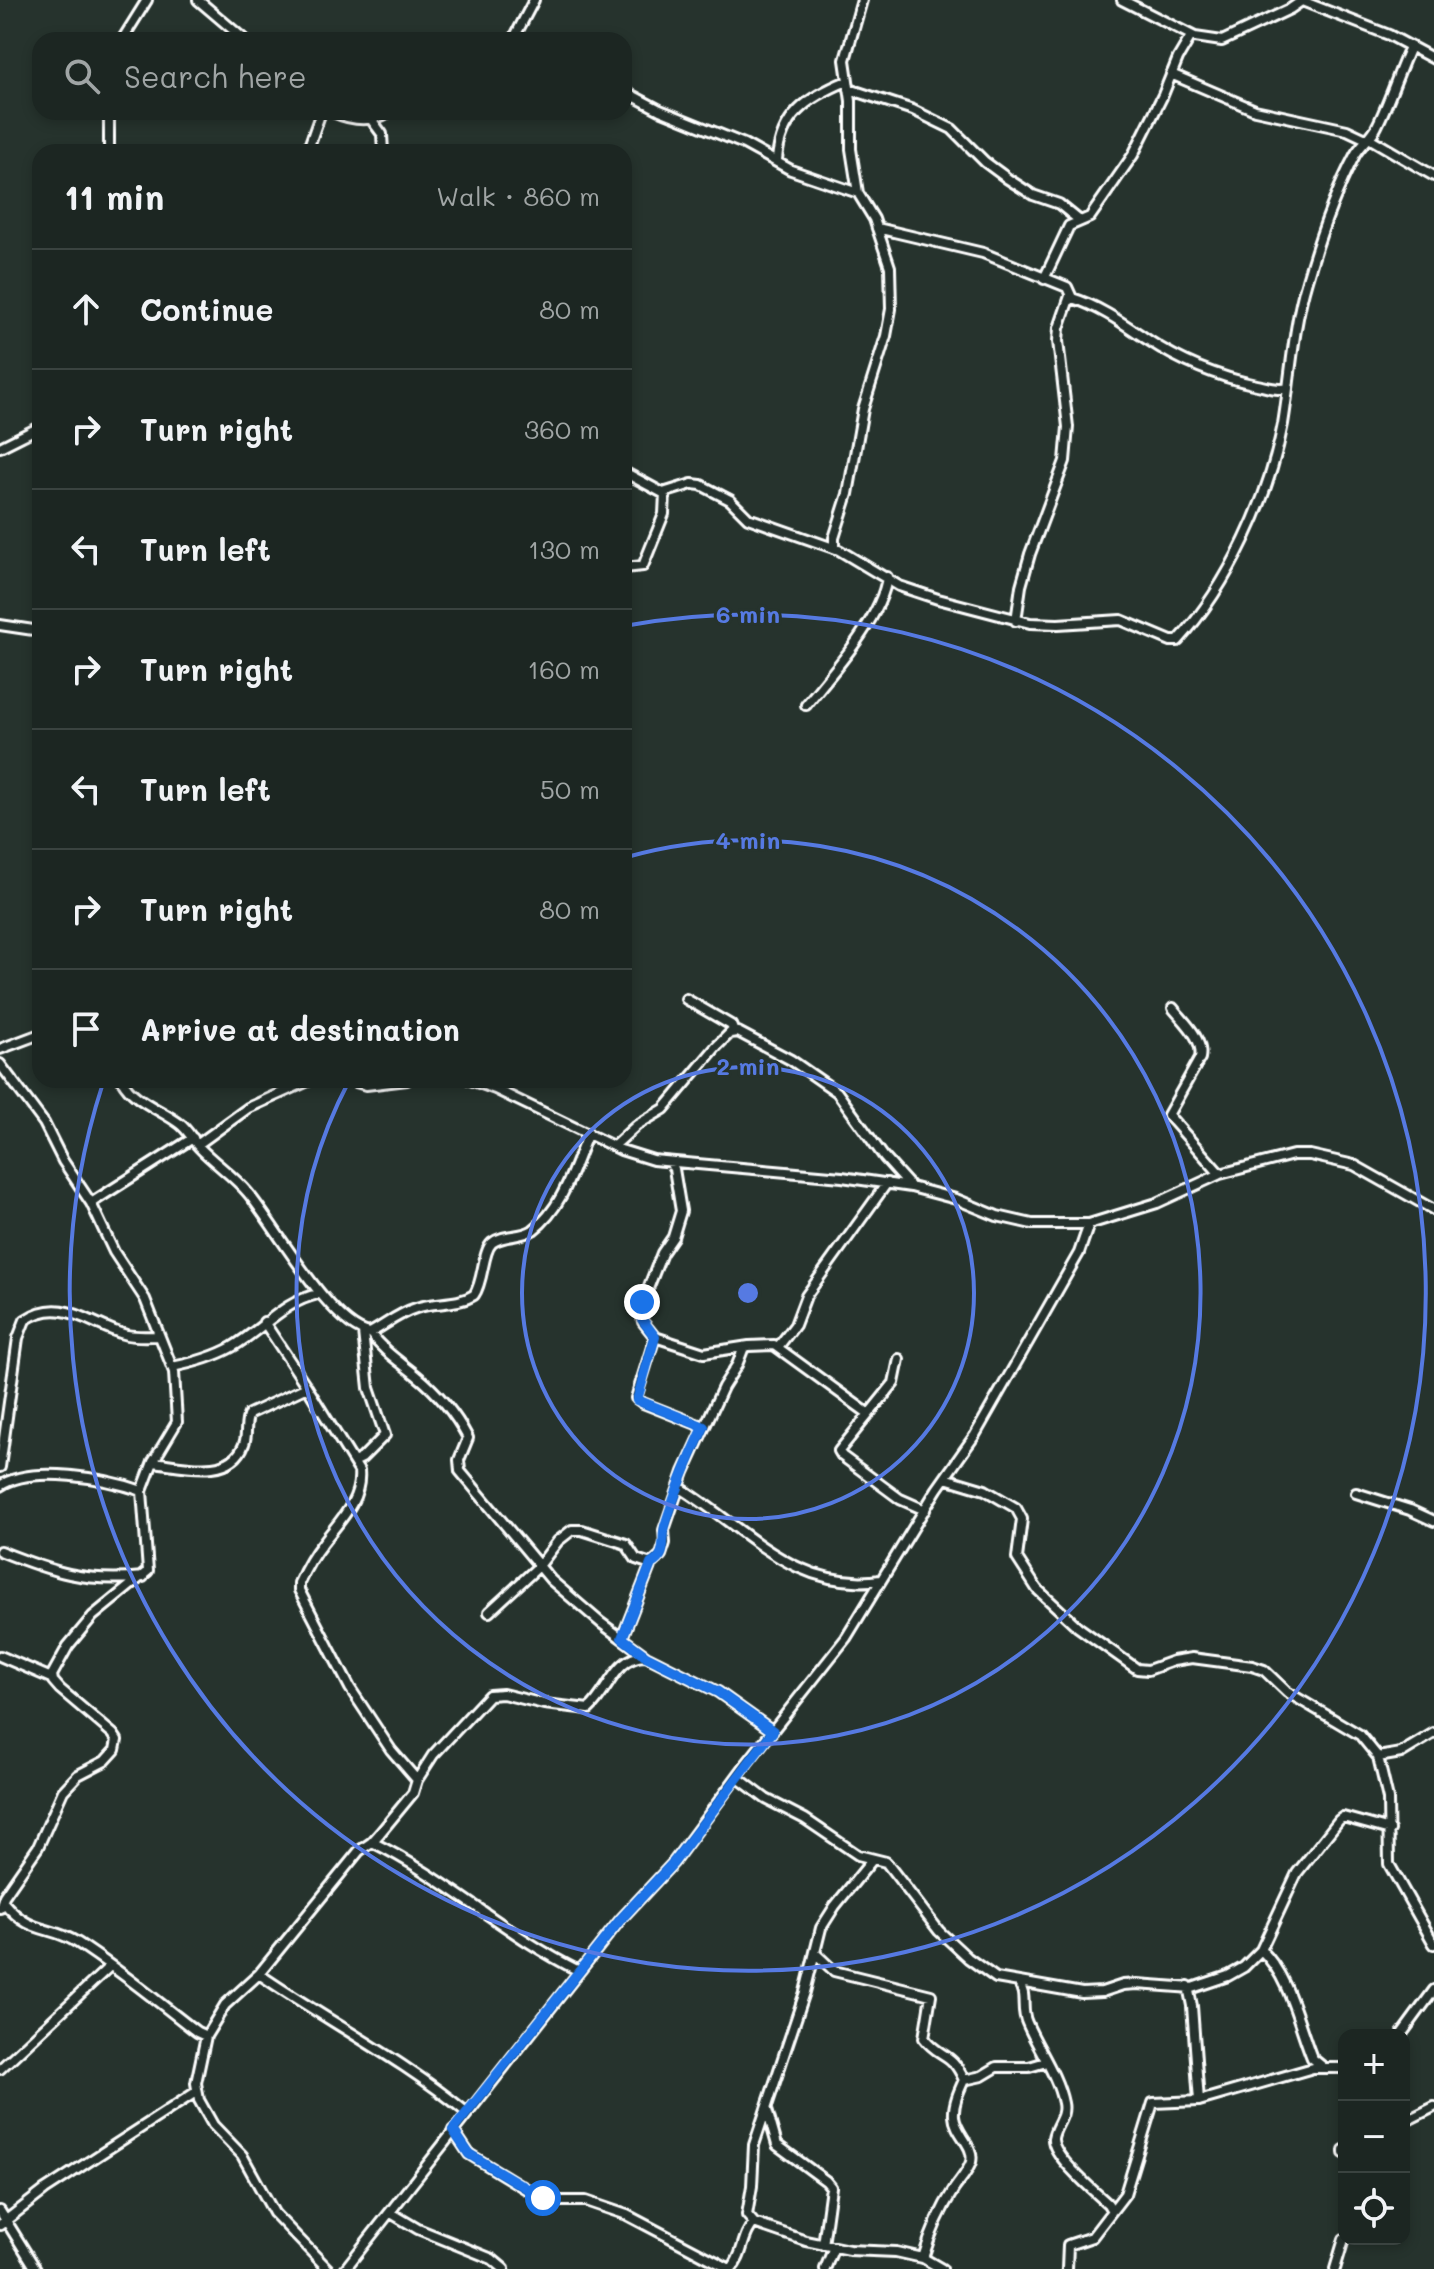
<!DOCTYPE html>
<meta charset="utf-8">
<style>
:root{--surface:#1c2622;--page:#29322f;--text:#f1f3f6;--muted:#a0a5a5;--line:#3a4340}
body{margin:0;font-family:Mali,sans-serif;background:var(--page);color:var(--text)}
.controls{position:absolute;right:24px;bottom:24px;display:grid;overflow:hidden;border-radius:16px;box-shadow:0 4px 12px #0003}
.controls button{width:72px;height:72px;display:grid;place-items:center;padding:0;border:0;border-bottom:2px solid var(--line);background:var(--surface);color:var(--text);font:40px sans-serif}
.stop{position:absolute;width:24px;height:24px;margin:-18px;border:6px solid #1a73e8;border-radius:50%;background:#fff}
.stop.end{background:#1a73e8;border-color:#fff;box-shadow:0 2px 8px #0008}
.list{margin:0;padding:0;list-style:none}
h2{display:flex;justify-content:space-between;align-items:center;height:104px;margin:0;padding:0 32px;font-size:34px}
h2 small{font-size:26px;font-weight:400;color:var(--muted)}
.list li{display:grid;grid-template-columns:52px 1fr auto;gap:24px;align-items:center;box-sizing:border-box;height:120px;padding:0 32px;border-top:2px solid var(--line)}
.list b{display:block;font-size:30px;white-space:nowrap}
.list em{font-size:26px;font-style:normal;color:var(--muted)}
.icon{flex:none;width:44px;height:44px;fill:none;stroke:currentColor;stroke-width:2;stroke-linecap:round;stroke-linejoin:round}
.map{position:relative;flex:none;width:1434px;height:2269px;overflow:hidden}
.search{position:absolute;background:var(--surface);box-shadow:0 4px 12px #0003;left:32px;top:32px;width:600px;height:88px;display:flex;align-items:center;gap:20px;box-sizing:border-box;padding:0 28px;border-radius:24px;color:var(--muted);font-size:30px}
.panel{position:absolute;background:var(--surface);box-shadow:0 4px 12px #0003;left:32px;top:144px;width:600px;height:944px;border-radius:24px}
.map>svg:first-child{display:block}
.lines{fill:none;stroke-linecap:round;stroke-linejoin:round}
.street-casing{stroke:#fff;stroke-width:14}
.street{stroke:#26332d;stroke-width:8}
.route{stroke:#1a73e8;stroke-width:10}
.ring{fill:none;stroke:#567ae2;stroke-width:4}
.centre{fill:#567ae2;stroke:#26332d;stroke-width:4}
.ring-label{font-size:24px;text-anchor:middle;font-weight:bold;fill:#567ae2;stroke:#26332d;stroke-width:6;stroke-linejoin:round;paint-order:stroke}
</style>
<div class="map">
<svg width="1434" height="2269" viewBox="0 0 1434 2269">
<rect width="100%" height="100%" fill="#26332d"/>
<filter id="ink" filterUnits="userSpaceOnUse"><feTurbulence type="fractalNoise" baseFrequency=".0125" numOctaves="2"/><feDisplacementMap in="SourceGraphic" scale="16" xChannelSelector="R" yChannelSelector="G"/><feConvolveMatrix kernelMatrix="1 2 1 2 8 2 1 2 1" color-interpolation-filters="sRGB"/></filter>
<g filter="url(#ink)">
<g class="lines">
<g class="street-casing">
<path id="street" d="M 198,0 L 245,40
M 1122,0 L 1195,37 L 1222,41 L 1290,9 L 1303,0
M 1302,1 L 1389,35 L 1434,59
M 122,40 L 147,0
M 513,40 L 534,0
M 1171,74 L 1255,110 L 1347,130 L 1364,138 L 1369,138 L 1434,176
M 849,89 L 913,110 L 952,129 L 985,162 L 1008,179 L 1033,195 L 1059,204 L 1080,221
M 624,91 L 660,110 L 744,144 L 791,170 L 858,193
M 109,112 L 109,152
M 333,112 C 351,120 371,123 389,112
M 371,119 L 382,134 L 383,152
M 307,152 L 321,112
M 777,160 C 780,116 808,97 847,81
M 877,228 L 983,253 L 1067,287 L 1072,298 C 1101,307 1124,324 1148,340 C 1181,362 1219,377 1257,385 C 1267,387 1278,391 1288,388
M 1044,279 L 1069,226 L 1090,217 L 1133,155 L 1163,95 L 1178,58 L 1191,36
M 0,447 L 40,427
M 624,472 L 663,493 L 692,484 L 701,485 L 730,500 L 748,518 L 839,550 L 899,586 L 938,599 L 1030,623 L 1058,624 L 1121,620 L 1171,641 L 1178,641 C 1229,585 1269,498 1283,424 C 1291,375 1293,327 1307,280 C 1319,238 1335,193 1355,155 C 1361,144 1372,137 1377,126 C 1390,100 1398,73 1410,47
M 834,548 L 834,538 L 848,494 L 863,409 L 886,336 L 891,309 L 890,267 L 874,219 L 858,193 L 851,149 L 851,101 L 845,60 L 862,0
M 624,568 L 643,566 L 664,514 L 665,493
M 1016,621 L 1021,586 L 1030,554 L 1065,461 L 1068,427 L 1058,341 L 1059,328 L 1070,296
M 0,625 L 40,631
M 806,705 C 831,674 882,618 887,577
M 686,999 L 731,1025 L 734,1032
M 1173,1008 C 1184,1022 1204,1039 1200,1058 L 1168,1115 L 1220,1174
M 0,1049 L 40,1034
M 0,1064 L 44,1123 L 63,1161 L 91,1203 L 114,1252 L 145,1299 L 174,1372 L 177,1422 L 153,1462 L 142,1491 L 148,1571 L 93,1616 L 68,1646 L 52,1675 L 53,1681 L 60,1689 L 113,1734 L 117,1740 L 115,1750 L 105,1761 L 78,1775 L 63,1791 L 38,1847 L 4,1896 L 0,1908
M 122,1080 C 133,1101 162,1110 180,1124 C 188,1130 192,1139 199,1147 C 214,1163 234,1176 248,1193 C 275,1225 331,1327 370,1333 C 385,1325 399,1313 416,1308 C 435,1301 456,1306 474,1295 C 484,1281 482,1252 492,1243 C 503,1234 521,1238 533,1230 C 563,1208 574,1166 588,1133
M 349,1080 L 366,1085 L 407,1080
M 470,1080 L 495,1089 L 621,1150 L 653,1160 L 842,1177 L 911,1187 L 956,1199 L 997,1216 L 1032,1224 L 1089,1224 L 1157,1203 L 1220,1174 L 1293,1155 L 1310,1155 L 1354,1165 L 1434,1210
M 197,1145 L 248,1108 L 310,1080
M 614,1146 L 637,1125 L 664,1109 L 716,1047 L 730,1033 L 738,1032 L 791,1060 L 837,1092 L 884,1157 L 910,1186
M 670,1162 L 674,1169 L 681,1211 L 673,1237 L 662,1253 L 640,1309 L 643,1322 L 655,1337 L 636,1398 L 643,1403 L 704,1427
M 91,1203 L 193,1138
M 264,1322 L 307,1387 L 359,1471 C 362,1501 338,1522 322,1544 C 313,1555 305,1570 299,1583 L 299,1590 L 350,1688 L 391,1750 L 417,1780 L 413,1793 L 380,1833 L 372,1842 L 359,1851 L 259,1974 L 225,2005 L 206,2036 L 196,2083 L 199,2100 L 213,2125 L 242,2155 L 274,2213 L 328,2269
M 370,1333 C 383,1351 399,1361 416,1375 C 437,1392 456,1415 468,1438 L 459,1460 L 460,1471 L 551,1580 L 601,1623 L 646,1656 L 718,1692 L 773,1731
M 655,1337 L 704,1353 L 749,1346 L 774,1345 L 869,1414
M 778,1347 L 795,1325 L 806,1296 L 887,1183
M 899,1359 L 894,1383 L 839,1451 L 842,1456 L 900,1499 L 925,1510
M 172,1367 C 192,1363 214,1357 232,1347 C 263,1329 283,1302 318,1294
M 153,1462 C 181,1465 231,1480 244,1444 C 248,1434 244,1424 249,1414 L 307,1387
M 354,1462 L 362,1458 L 385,1435 L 369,1388 L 363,1332
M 0,1467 L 18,1338 L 25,1320 C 63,1295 89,1325 127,1335 C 137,1337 148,1336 159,1336
M 945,1478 L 985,1490 L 1016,1508 L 1022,1519 L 1017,1558 L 1037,1589 L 1078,1627 L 1137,1669 L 1148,1670 L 1173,1661 L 1192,1658 L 1252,1666 L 1264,1670 L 1287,1692 L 1360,1735 L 1378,1757 L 1388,1799 L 1389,1864 L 1434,1944
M 0,1486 C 31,1464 108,1479 142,1491
M 679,1487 C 746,1528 794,1592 881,1580
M 1356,1493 L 1410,1510 L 1434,1521
M 0,1551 C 53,1572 85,1583 143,1577
M 489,1612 L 539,1566 L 558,1541 L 572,1530 L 582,1530 L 626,1544 L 636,1559 L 651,1564
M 622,1638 L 651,1564 L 661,1555 L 665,1543 L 664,1530 L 684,1472 L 723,1387 L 737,1365 L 744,1347
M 0,1656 L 51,1678
M 1378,1757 L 1401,1753 L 1434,1733
M 737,1777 L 766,1799 L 805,1819 L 858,1855 L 886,1862 L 939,1931 L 968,1958 L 996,1978 L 1082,1993 L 1102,1992 L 1123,1985 L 1137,1984 L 1192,1988 L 1228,1976 L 1244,1967 L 1261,1950 L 1297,1873 L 1339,1820 L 1343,1817 L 1390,1830
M 417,1780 L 433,1755 L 489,1695 L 503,1694 L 544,1704 L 589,1709 C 609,1691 615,1657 645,1656
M 372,1842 C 446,1878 506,1935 579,1971
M 873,1859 L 835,1906 L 821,1928 L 805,1992 L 754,2145 L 752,2186 L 747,2215 L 754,2223 L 806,2241 L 849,2250 L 896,2252 L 923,2258 L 942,2269
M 4,1903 C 32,1936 48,1924 78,1943 C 120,1970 158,2002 197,2032 L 206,2036
M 1261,1950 C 1289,1976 1298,2023 1312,2058 L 1323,2067
M 816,1954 L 834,1971 L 931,1995 L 924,2038 C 940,2059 951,2050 964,2080
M 259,1974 C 327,2021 402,2059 466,2112
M 1018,1982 C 1028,1995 1020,2009 1027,2023 C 1038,2049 1057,2074 1063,2103 C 1066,2117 1055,2125 1053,2138 C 1051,2155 1095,2192 1108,2204 L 1112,2211
M 1188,1986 L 1192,2006 L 1199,2101
M 1401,2035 L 1434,1990
M 0,2069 L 110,1966
M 767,2110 L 777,2145 L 826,2181 L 831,2187 L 823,2245
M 1404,2122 L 1434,2107
M 453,2130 L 469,2154 L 533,2193 L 556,2201 L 586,2201 L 627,2215 L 730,2269
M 1344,2150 L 1344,2153
M 0,2211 L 36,2269
M 391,2213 L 418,2229 L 492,2259 L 504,2269
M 0,2225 L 45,2190 L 196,2092
M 923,2258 C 930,2235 941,2209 954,2189 C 960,2180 968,2172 971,2162 C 975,2145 955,2134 954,2116 C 953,2104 959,2091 964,2080 L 982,2076 L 997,2067 L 1029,2067 L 1046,2062
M 345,2269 L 620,1920 L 673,1863 L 747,1763 L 846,1638 L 937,1489 L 975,1435 L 1079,1253 L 1089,1224
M 731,2269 C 744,2256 741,2236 754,2223
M 825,2269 L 834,2247
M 1067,2269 L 1068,2245 L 1092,2237 L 1125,2194 L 1153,2103 L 1199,2101 L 1313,2068 L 1344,2068
M 1335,2269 L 1344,2239"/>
</g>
<use href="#street" class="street"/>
</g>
</g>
<g class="lines" filter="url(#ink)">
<path class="route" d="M 543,2198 L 469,2154 L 453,2130 L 620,1920 L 673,1863 L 773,1731 L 718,1692 L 646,1656 L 622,1638 L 651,1564 C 668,1555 661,1541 665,1526 C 675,1492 689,1459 704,1427 L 637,1400 L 655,1337 L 641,1318 L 642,1302"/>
</g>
<g class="ring">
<circle cx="748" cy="1293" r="226"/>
<path d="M627 857A452 452 0 1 1 349 1081"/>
<path d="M624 626A678 678 0 1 1 103 1083"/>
</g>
<circle cx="748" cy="1293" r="12" class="centre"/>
<g class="ring-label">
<text x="748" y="623">6 min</text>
<text x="748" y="849">4 min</text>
<text x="748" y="1075">2 min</text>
</g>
</svg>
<div class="controls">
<button>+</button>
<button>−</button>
<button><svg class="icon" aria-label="locate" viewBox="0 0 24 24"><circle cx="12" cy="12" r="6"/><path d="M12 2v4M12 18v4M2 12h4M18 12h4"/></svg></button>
</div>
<div class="stop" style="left:543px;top:2198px"></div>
<div class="stop end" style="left:642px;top:1302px"></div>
<div class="search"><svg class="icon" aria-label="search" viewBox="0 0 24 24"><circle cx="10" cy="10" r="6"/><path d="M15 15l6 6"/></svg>Search here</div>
<section class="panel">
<h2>11 min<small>Walk · 860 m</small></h2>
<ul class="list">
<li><svg class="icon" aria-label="ahead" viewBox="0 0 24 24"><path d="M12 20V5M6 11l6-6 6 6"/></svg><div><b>Continue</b></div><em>80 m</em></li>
<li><svg class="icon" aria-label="right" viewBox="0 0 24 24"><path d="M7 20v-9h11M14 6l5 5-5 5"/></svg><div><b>Turn right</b></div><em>360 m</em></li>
<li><svg class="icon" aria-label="left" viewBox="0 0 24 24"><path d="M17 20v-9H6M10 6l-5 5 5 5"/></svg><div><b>Turn left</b></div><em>130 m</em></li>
<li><svg class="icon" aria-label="right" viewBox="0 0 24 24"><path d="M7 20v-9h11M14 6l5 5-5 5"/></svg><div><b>Turn right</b></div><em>160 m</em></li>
<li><svg class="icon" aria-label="left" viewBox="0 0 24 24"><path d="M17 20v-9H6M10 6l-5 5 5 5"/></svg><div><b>Turn left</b></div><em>50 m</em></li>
<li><svg class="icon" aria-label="right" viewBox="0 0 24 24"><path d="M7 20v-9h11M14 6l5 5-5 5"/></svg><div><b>Turn right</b></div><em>80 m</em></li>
<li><svg class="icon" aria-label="arrive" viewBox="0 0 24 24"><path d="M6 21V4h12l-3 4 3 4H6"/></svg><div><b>Arrive at destination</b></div></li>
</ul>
</section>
</div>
